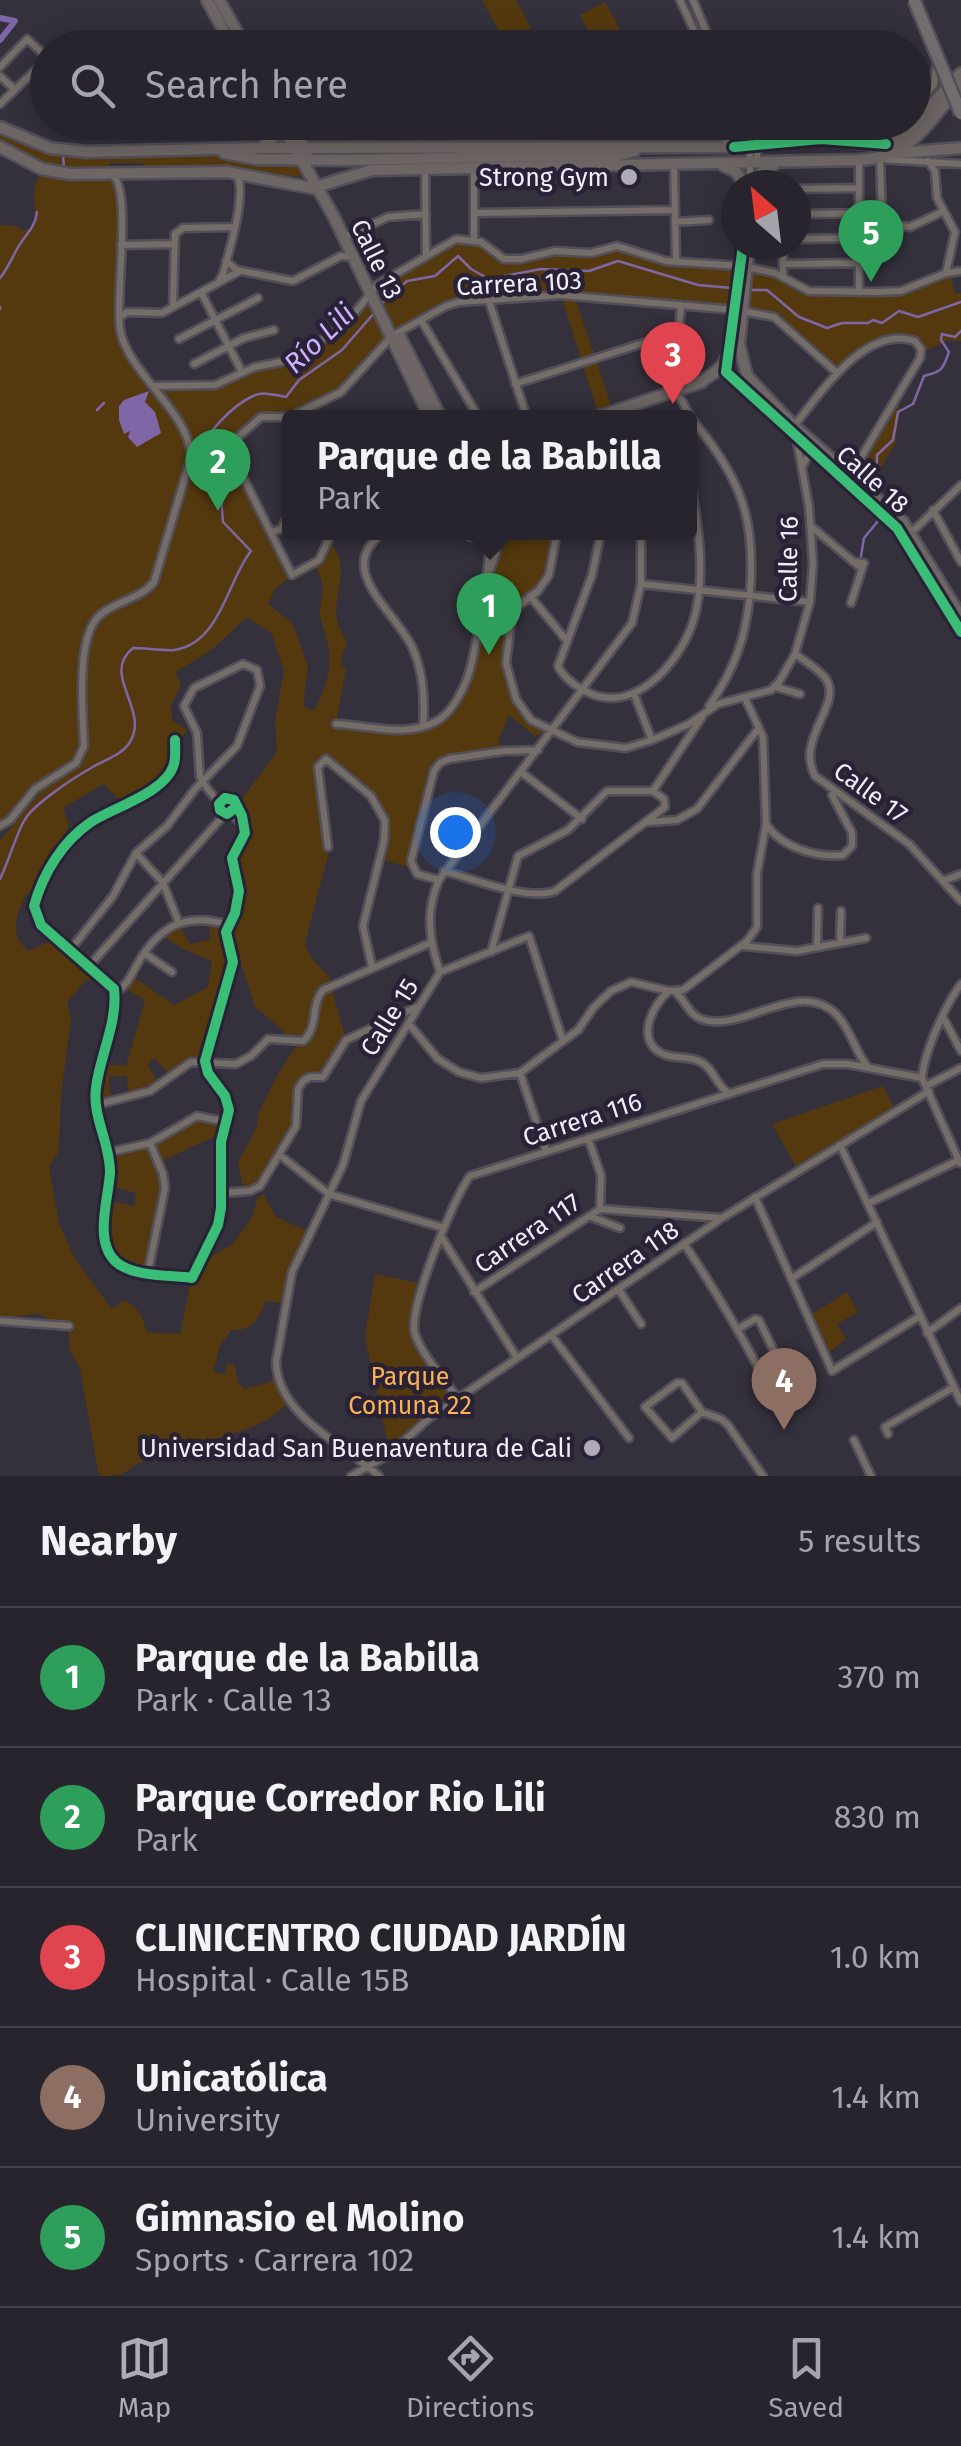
<!DOCTYPE html>
<meta charset="utf-8">
<style>
:root{--surface:#27242d;--page:#2f2c35;--text:#f1f3f6;--muted:#a4a4aa;--line:#434149;--accent:#b0abb9}
body{margin:0;font-family:"Fira Sans",sans-serif;background:var(--page);color:var(--text)}
.compass{position:absolute;left:721px;top:170px;width:90px;height:90px;border-radius:50%;background:var(--surface);box-shadow:0 5px 25px #0003;rotate:332deg}
.you{position:absolute;left:455px;top:832px;width:35px;height:35px;margin:-25px;border:8px solid #fff;border-radius:50%;background:#1a73e8;box-shadow:0 0 0 15px #1a73e833}
.badge{display:grid;place-items:center;width:65px;height:65px;border-radius:50%;background:var(--accent);color:#fff;font-size:32px;font-weight:700}
.pin{position:absolute;translate:-50% -82px;filter:drop-shadow(0 2px 5px #0008)}
.pin::after{content:'';position:absolute;top:52px;width:35px;height:30px;background:inherit;clip-path:polygon(0 0,100% 0,50% 100%)}
.popup{position:absolute;left:282px;top:410px;width:415px;height:130px;box-sizing:border-box;display:grid;place-content:center;border-radius:10px;background:var(--surface);filter:drop-shadow(0 2px 8px #0005);font-size:32px;white-space:nowrap;color:var(--muted)}
.popup b{font-size:38px;color:var(--text)}
.popup::after{content:'';position:absolute;left:50%;top:100%;margin-left:-20px;border:20px solid transparent;border-top-color:var(--surface)}
.list{margin:0;padding:0;list-style:none}
h2{display:flex;justify-content:space-between;align-items:center;height:130px;margin:0;padding:0 40px;font-size:42px}
h2 small{font-size:32px;font-weight:400;color:var(--muted)}
.list li{display:grid;grid-template-columns:65px 1fr auto;gap:30px;align-items:center;box-sizing:border-box;height:140px;padding:0 40px;border-top:2px solid var(--line)}
.list b{display:block;font-size:38px;white-space:nowrap}
.list p{margin:0;font-size:32px;white-space:nowrap;color:var(--muted)}
.list em{font-size:32px;font-style:normal;color:var(--muted)}
.icon{flex:none;width:55px;height:55px;fill:none;stroke:currentColor;stroke-width:2;stroke-linecap:round;stroke-linejoin:round}
.map{position:relative;flex:none;width:961px;height:1476px;overflow:hidden}
.search{position:absolute;background:var(--surface);box-shadow:0 5px 25px #0003;left:30px;right:30px;top:30px;height:110px;display:flex;align-items:center;gap:25px;box-sizing:border-box;padding:0 35px;border-radius:55px;color:var(--muted);font-size:38px}
.sheet{height:830px;background:var(--surface)}
nav{display:flex;justify-content:space-around;align-items:center;box-sizing:border-box;height:140px;border-top:2px solid var(--line);background:var(--surface);font-size:28px;color:var(--muted)}
nav a{display:grid;justify-items:center;gap:5px}
nav .on{color:var(--accent)}
.map>svg:first-child{display:block}
.green{fill:#55390e}
.water{fill:#7f66a7}
.lines{fill:none;stroke-linecap:round;stroke-linejoin:round}
.stream{stroke:#7f66a7;stroke-width:2.5}
.river{stroke:#7f66a7;stroke-width:6}
.minor-casing{stroke:#534f5a;stroke-width:11}
.major-casing{stroke:#534f5a;stroke-width:15}
.minor{stroke:#756d67;stroke-width:6}
.major{stroke:#6d6664;stroke-width:10}
.highway-bridge-casing{stroke:#534f5a;stroke-width:16;stroke-linecap:butt}
.highway-bridge{stroke:#746d6f;stroke-width:11}
.cycleway-casing{stroke:#292136;stroke-width:16}
.cycleway{stroke:#3abd76;stroke-width:10}
.poi-dot{fill:#b0abb9;stroke:#292136;stroke-width:4}
.labels{text-anchor:middle;stroke-width:9;stroke-linejoin:round;paint-order:stroke}
.poi-label{font-size:25px;fill:#f2edfc;stroke:#292136;text-anchor:end}
.street-label{font-size:25px;fill:#f2edfc;stroke:#292136}
.park-label{font-size:25px;fill:#fab352;stroke:#292136}
.water-label{font-size:28px;font-style:italic;fill:#cdb1fe;stroke:#292136}
</style>
<div class="map">
<svg width="961" height="1476" viewBox="0 0 961 1476">
<rect width="100%" height="100%" fill="#34303c"/>
<path class="green" d="M 482,0 L 516,0 L 531,28 L 505,42 Z
M 605,2 L 629,46 L 625,47 L 597,47 L 580,15 Z
M 276,123 L 313,178 L 216,168 L 144,170 L 143,163 L 109,163 L 109,170 L 49,165 L 0,140 L 0,127 L 50,148 L 268,144 Z
M 42,169 L 119,174 L 119,327 L 124,341 L 154,386 L 206,386 L 242,372 L 279,364 L 346,324 L 369,293 L 450,242 L 474,239 L 504,260 L 547,251 L 582,254 L 617,246 L 655,259 L 741,266 L 736,310 L 575,298 L 615,417 L 594,417 L 599,415 L 561,296 L 459,302 L 398,332 L 347,388 L 290,417 L 272,415 L 247,427 L 233,450 L 292,575 L 275,589 L 268,604 L 293,624 L 308,667 L 303,706 L 314,711 C 327,685 334,665 326,636 C 324,628 320,621 320,613 C 321,594 327,585 316,568 L 329,542 C 350,563 337,586 336,612 C 336,623 342,633 347,642 L 340,663 L 346,669 L 336,723 L 415,728 L 443,717 L 468,676 L 486,572 L 496,553 L 495,533 L 557,533 L 549,575 L 513,614 L 507,676 L 526,716 L 549,729 L 535,736 L 509,715 L 498,741 L 504,751 L 449,759 L 434,771 L 412,868 L 380,859 C 391,801 365,793 326,759 L 318,767 L 330,847 L 305,943 C 308,961 326,968 334,985 L 331,987 L 346,1040 L 323,1077 L 310,1077 L 298,1089 L 298,1119 L 260,1186 L 244,1191 L 238,1162 L 257,1127 L 259,1112 L 279,1072 L 298,1044 L 283,1041 L 284,1031 L 255,1007 L 239,957 L 231,957 L 219,1006 L 199,1049 L 203,1052 L 202,1056 L 175,1066 L 169,1074 L 154,1058 L 147,1065 L 158,1082 L 128,1092 L 127,1076 L 109,1077 L 111,1098 L 97,1102 L 101,1064 L 126,1066 L 145,1000 L 126,989 L 132,976 L 174,1005 L 208,987 L 212,961 L 183,949 L 163,936 L 179,925 L 190,944 L 211,939 L 208,921 L 224,925 L 225,939 L 239,900 L 232,863 L 244,836 L 236,807 L 277,752 L 275,720 L 284,671 L 272,634 L 247,617 L 214,648 L 176,672 L 181,685 L 171,706 L 172,720 L 187,730 C 179,740 180,750 176,762 C 167,783 143,794 124,804 L 103,784 L 63,808 L 69,826 L 33,894 L 25,895 C 18,917 6,933 29,951 L 50,941 L 84,967 L 92,962 L 100,970 L 99,980 L 86,980 L 67,1003 L 71,1019 L 61,1095 L 59,1151 L 49,1167 L 59,1224 L 75,1259 L 111,1308 L 115,1308 L 122,1300 C 138,1305 142,1317 147,1332 L 180,1334 L 191,1281 L 200,1263 L 233,1244 L 252,1217 L 257,1199 L 263,1194 L 276,1217 L 308,1231 L 288,1274 L 282,1303 L 265,1301 C 260,1320 251,1331 231,1330 L 220,1346 L 213,1372 L 225,1375 L 227,1364 L 234,1365 L 239,1384 L 244,1389 L 270,1382 L 274,1376 L 288,1403 L 270,1418 L 250,1428 L 184,1449 L 168,1458 L 140,1462 L 121,1475 L 100,1476 L 98,1471 L 80,1369 L 69,1349 L 69,1321 L 56,1321 L 38,1314 L 0,1318 L 0,840 L 40,793 L 81,762 L 78,761 L 35,789 L 15,814 L 0,826 L 0,225 L 17,226 L 22,231 L 32,228 C 41,205 26,198 42,169 Z
M 747,267 L 765,269 L 802,289 L 901,291 L 950,273 L 955,294 L 961,293 L 961,341 L 948,340 L 921,353 L 918,345 L 908,338 L 874,346 L 837,373 L 774,317 L 742,311 Z
M 897,398 L 900,410 L 895,444 L 880,469 L 884,507 L 850,476 Z
M 883,1086 L 895,1110 L 799,1172 L 772,1124 Z
M 202,1117 L 221,1124 L 216,1136 L 161,1161 L 153,1143 Z
M 149,1146 L 163,1180 L 144,1268 C 101,1259 105,1238 110,1201 L 134,1206 L 136,1193 L 111,1186 L 112,1154 Z
M 375,1274 L 423,1284 L 415,1332 L 458,1399 L 390,1454 L 365,1337 Z
M 847,1292 L 858,1312 L 837,1324 L 846,1339 L 827,1354 L 809,1316 Z"/>
<path class="water" d="M 149,391 L 145,402 L 155,412 L 161,433 L 137,447 L 128,437 L 130,431 L 124,434 L 119,420 L 119,406 L 124,400 Z"/>
<g class="lines">
<path class="stream" d="M 16,139 L 31,146
M 63,154 L 64,170
M 0,278 C 8,268 11,260 17,249 C 25,234 35,229 37,212
M 751,290 L 767,290 L 799,317 L 827,328 L 842,323 L 868,323 L 873,320 L 882,323 L 899,311 L 918,317 L 961,302
M 380,305 L 407,281 L 435,276 L 458,256 L 471,269 L 489,279 L 541,269 L 589,271 L 618,261 L 698,285 L 743,289
M 0,307 L 0,309
M 97,410 L 104,403
M 876,493 L 877,455 L 893,440 L 898,412 L 913,404 L 924,376 C 941,371 942,372 949,352 L 941,340 L 942,334 L 955,337 L 961,331
M 860,562 L 864,538 L 878,521 L 877,516
M 0,879 C 8,863 16,835 24,821 C 32,805 75,777 91,768 C 104,760 122,755 130,742 C 150,709 100,675 133,648 C 146,648 161,651 174,650 C 221,643 227,581 251,551 L 223,522 L 220,484 L 199,457 C 203,435 233,405 253,396 C 263,391 275,395 286,397 L 299,380 L 342,350 L 375,312"/>
<path class="river" d="M 0,18 L 15,21 L 0,40"/>
<g class="minor-casing">
<path id="minor" d="M 680,0 L 702,48
M 693,0 L 713,48
M 0,67 L 27,39 L 48,58
M 0,76 L 14,89
M 0,104 L 48,58
M 914,108 L 934,85 L 936,68
M 746,122 L 756,145 L 758,164
M 739,128 L 750,151 L 750,185
M 749,128 L 763,134 L 821,135
M 863,138 L 885,136 L 900,122
M 859,160 L 859,292
M 928,161 L 935,171 L 937,198 L 955,232 L 946,273
M 674,164 L 676,261
M 425,169 L 426,256
M 796,189 L 859,188
M 474,213 L 675,210
M 796,214 L 880,213
M880 223a7 7 0 1 1 14 0a7 7 0 1 1-14 0Z
M 882,218 L 880,159 L 961,164
M 675,222 L 709,220
M 893,225 L 910,227 L 944,211
M 349,235 L 388,217 L 426,214
M 474,239 L 474,168
M 796,239 L 860,238
M 121,245 L 173,244
M 783,245 L 783,276
M 226,261 L 237,270 L 293,281 L 341,256 L 353,257
M 783,264 L 860,263
M 747,267 L 775,273 L 809,291 L 878,292 L 901,291 L 946,273 L 961,271
M 218,283 L 223,274 C 229,251 247,195 237,175
M 201,292 L 242,372
M 489,301 L 527,418
M 681,305 L 674,391 C 685,401 686,413 695,423 C 741,479 756,519 750,593 C 746,637 735,669 709,706
M 173,307 L 175,234 L 183,228 L 233,227
M 742,311 L 774,317 L 837,373
M 120,317 L 127,312 L 162,313 L 240,271
M 421,320 L 479,418
M 179,339 L 258,298
M 194,364 L 244,338 L 274,330
M 515,384 L 678,332
M 153,386 L 215,385 L 255,367 L 291,360 L 346,324 L 377,285 L 456,239 L 481,242 L 504,259 L 521,259 L 555,251 L 591,253 L 617,246 L 666,261 L 741,266
M 794,426 C 820,394 865,324 915,341 L 921,349 L 920,358 L 850,476
M 803,465 L 807,457 L 815,453
M 933,510 L 961,562
M 812,527 L 862,569
M 271,532 L 281,529 L 289,514
M 332,532 L 319,560 L 292,575 L 234,459 L 237,438 L 261,417 L 290,417 L 341,392 L 392,336 L 446,306 L 459,302 L 561,295 L 736,310
M 384,532 C 332,569 396,611 413,649 C 424,674 425,700 423,726
M 458,532 L 474,538 L 491,537
M 557,532 L 549,575 L 538,591 L 518,606 L 511,621 L 506,663 L 516,699 L 531,720 L 577,742 L 626,748 L 652,740 L 689,724 L 718,704 L 771,690 L 779,682 L 795,654 L 810,602 L 813,563 L 809,507 L 796,436
M 601,532 L 592,575 L 558,666 C 563,677 574,685 585,691 C 633,717 679,664 693,622 C 707,578 698,521 689,477
M 911,533 L 961,485
M 490,570 L 496,553 L 495,532
M 641,584 L 810,602
M 530,596 L 567,641
M 851,603 L 864,563 L 855,562
M 795,654 C 805,661 819,669 826,679 C 843,705 795,738 815,776 L 909,844 L 961,901
M 776,687 L 800,694
M 634,694 L 652,740
M 336,724 C 370,725 402,738 435,722 C 451,714 461,694 467,679 C 475,658 493,552 489,532
M 175,740 C 175,747 176,757 174,764 C 166,793 114,807 91,822 C 63,841 43,873 34,906 L 41,925 L 114,989 L 116,1006 L 95,1098 L 110,1152 L 105,1243 L 112,1257 L 125,1267 L 192,1278 L 218,1225 L 221,1208 L 221,1142 L 229,1110 L 225,1096 L 208,1073 L 205,1061 L 232,966 L 226,932 L 239,900 L 232,863 L 236,846 L 244,836 L 244,826 L 236,802 L 230,797 L 220,803 L 220,810 L 225,814
M 521,772 L 582,819
M 653,791 L 702,717
M 231,814 L 244,826
M 648,822 L 677,820 L 697,809 L 758,729
M 766,824 C 781,847 816,858 843,855 L 852,846 L 852,833 L 832,795
M 0,826 L 10,820 L 35,789 L 76,763 L 84,746 C 83,715 75,636 100,615 C 116,601 140,599 154,582 L 191,457 C 190,412 127,373 120,329 C 115,297 132,194 113,175
M 328,847 L 318,767 L 326,759 L 371,796 L 385,821 L 384,841 L 363,926 L 372,967
M 136,853 L 163,883 L 179,923
M 444,871 C 473,879 527,901 555,891 L 665,807 L 664,799 L 653,791 L 607,791 L 568,830 L 518,856 L 491,952
M 439,880 L 417,874 L 411,861 L 434,771 L 440,763 L 449,759 L 504,751 L 538,750
M 943,881 L 961,874
M 840,942 L 841,911
M 743,946 L 797,951 L 866,938
M 817,947 L 818,908
M 71,949 L 113,896 L 136,853 L 167,826 L 195,789 L 237,746 L 260,686 L 257,670 L 243,664 L 194,688 L 184,706 L 197,733 L 200,777 C 205,787 212,794 219,803
M 144,953 L 172,972
M 90,965 L 225,814
M 440,972 C 429,939 425,912 439,880 L 632,623 L 641,584 L 641,532
M 440,972 L 529,936 L 563,1041
M 669,991 C 653,1004 635,1039 661,1053 C 673,1060 689,1055 701,1062 C 713,1068 716,1084 727,1092
M 674,991 C 685,999 688,1014 701,1019 C 743,1034 797,977 836,1014 C 851,1029 854,1051 868,1067
M 114,994 C 130,984 133,969 143,955 C 165,921 192,914 229,925
M 944,1019 L 961,1051
M 409,1024 L 438,1059 L 459,1072 L 481,1078 L 520,1073 L 578,1030 L 594,1007 L 611,991 L 631,982 L 669,991 L 683,990 L 747,941 L 757,927 L 757,874 L 766,824 L 763,737 L 745,698
M 520,1073 L 546,1151
M 922,1078 C 924,1052 946,1004 961,984
M 922,1078 L 960,1163
M 926,1086 L 961,1068
M 96,1105 L 150,1091 L 191,1062 L 236,1064 L 251,1056 L 268,1039 L 303,1041 C 319,1028 310,1005 323,990 L 430,943
M 588,1138 L 601,1175 L 600,1209
M 840,1145 L 961,1402
M 110,1152 L 150,1143 L 197,1116 L 226,1122
M 281,1156 L 329,1194 L 444,1228
M 221,1193 L 250,1191 L 260,1186 L 296,1126 L 298,1089 L 303,1081 L 310,1077 L 323,1077 L 346,1040 L 419,1006
M 755,1197 L 832,1371 L 920,1316
M 869,1203 L 959,1160
M 589,1216 L 620,1228
M 442,1238 L 517,1358
M 685,1245 C 712,1285 736,1326 759,1369 L 779,1362 L 759,1320 L 755,1319 L 738,1329
M 148,1272 L 165,1188 L 163,1174 L 150,1143
M 791,1279 L 877,1222
M 619,1290 L 641,1324
M 474,1292 L 600,1209 L 722,1218
M 0,1321 L 69,1326
M 927,1333 L 961,1308
M 552,1336 L 629,1438
M 458,1399 C 445,1379 423,1357 415,1334 C 407,1310 454,1197 470,1176 L 823,1064 L 848,1064 L 922,1078
M 702,1412 L 672,1438 L 645,1407 L 677,1383 L 682,1383 L 702,1412 L 721,1419 L 728,1425 L 763,1476
M 888,1434 L 885,1427 L 954,1387
M 854,1440 L 871,1476
M 351,1476 L 390,1454 L 428,1419 L 722,1218 L 929,1091
M 379,1476 C 343,1444 278,1416 276,1362 L 292,1272 L 343,1165 L 361,1101 L 440,972"/>
</g>
<g class="major-casing">
<path id="major" d="M 207,0 L 233,48
M 219,0 L 246,48
M 280,122 L 334,217 L 430,418
M 290,122 L 307,152
M 0,127 L 50,148 L 87,152 L 261,148 L 741,147 L 821,139 L 879,145 L 893,142 L 903,136 L 961,73
M 726,144 L 735,139 L 738,126
M 0,147 L 42,169 L 70,174 L 227,172 L 312,188 L 372,170 L 859,160 C 913,157 927,122 961,85
M 261,148 L 275,136 L 276,122
M 224,153 L 256,159 L 346,160 L 619,155 L 635,151
M 899,153 L 961,148
M 722,165 L 735,171 L 746,185
M 756,185 L 761,173 L 774,165
M 749,245 L 739,344 L 747,376 L 794,426 L 903,522 L 961,617
M 400,337 L 441,418
M 730,375 L 762,404
M 696,384 C 719,372 729,363 733,337
M 594,418 L 702,382
M 875,507 L 901,532 L 961,632"/>
</g>
<use href="#minor" class="minor"/>
<use href="#major" class="major"/>
<g class="highway-bridge-casing">
<path id="highway-bridge" d="M 914,0 L 961,114"/>
</g>
<use href="#highway-bridge" class="highway-bridge"/>
<g class="cycleway-casing">
<path id="cycleway" d="M 734,147 L 821,139 L 886,144
M 743,245 L 726,372 L 897,528 L 961,632
M 175,740 C 175,747 176,757 174,764 C 166,793 114,807 91,822 C 63,841 43,873 34,906 L 41,925 L 114,989 C 118,1022 100,1055 96,1088 C 92,1116 110,1143 110,1172 C 109,1198 93,1241 116,1262 C 133,1277 170,1275 192,1278 L 218,1225 L 221,1208 L 221,1142 L 229,1110 L 225,1096 L 208,1073 L 205,1061 L 233,962 L 226,932 L 235,913 L 239,891 L 232,858 L 245,833 L 242,816 L 234,800 L 225,798 L 219,804 L 220,810 L 227,814 L 236,807"/>
</g>
<use href="#cycleway" class="cycleway"/>
</g>
<g class="poi-dot">
<circle cx="629" cy="177" r="10"/>
<circle cx="592" cy="1448" r="10"/>
</g>
<g class="labels">
<g class="poi-label">
<text x="609" y="186">Strong Gym</text>
<text x="572" y="1457">Universidad San Buenaventura de Cali</text>
</g>
<g class="street-label">
<text transform="translate(377 259) rotate(64)" y="9">Calle 13</text>
<text transform="translate(519 283) rotate(-3)" y="9">Carrera 103</text>
<text transform="translate(873 479) rotate(42)" y="9">Calle 18</text>
<text transform="translate(788 559) rotate(-89)" y="9">Calle 16</text>
<text transform="translate(871 792) rotate(36)" y="9">Calle 17</text>
<text transform="translate(389 1017) rotate(-58)" y="9">Calle 15</text>
<text transform="translate(582 1119) rotate(-18)" y="9">Carrera 116</text>
<text transform="translate(527 1233) rotate(-34)" y="9">Carrera 117</text>
<text transform="translate(625 1262) rotate(-35)" y="9">Carrera 118</text>
</g>
<g class="park-label">
<text x="410" y="1385">Parque<tspan x="410" dy="29">Comuna 22</tspan></text>
</g>
<g class="water-label">
<text transform="translate(319 338) rotate(-44)" y="10">Río Lili</text>
</g>
</g>
</svg>
<svg class="compass" viewBox="-18 -18 36 36"><path d="M0-13l5 13h-10z" fill="#e53935"/><path d="M0 13l5-13h-10z" fill="#a4a4aa"/></svg>
<div class="you"></div>
<div class="pin badge" style="left:489px;top:655px;background:#2e9e5b">1</div>
<div class="popup"><b>Parque de la Babilla</b>Park</div>
<div class="pin badge" style="left:218px;top:511px;background:#2e9e5b">2</div>
<div class="pin badge" style="left:673px;top:404px;background:#e0444e">3</div>
<div class="pin badge" style="left:784px;top:1430px;background:#8d6e63">4</div>
<div class="pin badge" style="left:871px;top:282px;background:#2e9e5b">5</div>
<div class="search"><svg class="icon" aria-label="search" viewBox="0 0 24 24"><circle cx="10" cy="10" r="6"/><path d="M15 15l6 6"/></svg>Search here</div>
</div>
<section class="sheet">
<h2>Nearby<small>5 results</small></h2>
<ul class="list">
<li><span class="badge" style="background:#2e9e5b">1</span><div><b>Parque de la Babilla</b><p>Park · Calle 13</p></div><em>370 m</em></li>
<li><span class="badge" style="background:#2e9e5b">2</span><div><b>Parque Corredor Rio Lili</b><p>Park</p></div><em>830 m</em></li>
<li><span class="badge" style="background:#e0444e">3</span><div><b>CLINICENTRO CIUDAD JARDÍN</b><p>Hospital · Calle 15B</p></div><em>1.0 km</em></li>
<li><span class="badge" style="background:#8d6e63">4</span><div><b>Unicatólica</b><p>University</p></div><em>1.4 km</em></li>
<li><span class="badge" style="background:#2e9e5b">5</span><div><b>Gimnasio el Molino</b><p>Sports · Carrera 102</p></div><em>1.4 km</em></li>
</ul>
</section>
<nav>
<a class="on"><svg class="icon" aria-label="map" viewBox="0 0 24 24"><path d="M3 6l6-2 6 2 6-2v14l-6 2-6-2-6 2zM9 4v14M15 6v14"/></svg>Map</a>
<a><svg class="icon" aria-label="directions" viewBox="0 0 24 24"><path d="M12 3l9 9-9 9-9-9zM9 14v-3h6M13 9l2 2-2 2"/></svg>Directions</a>
<a><svg class="icon" aria-label="saved" viewBox="0 0 24 24"><path d="M7 4h10v16l-5-4-5 4z"/></svg>Saved</a>
</nav>
